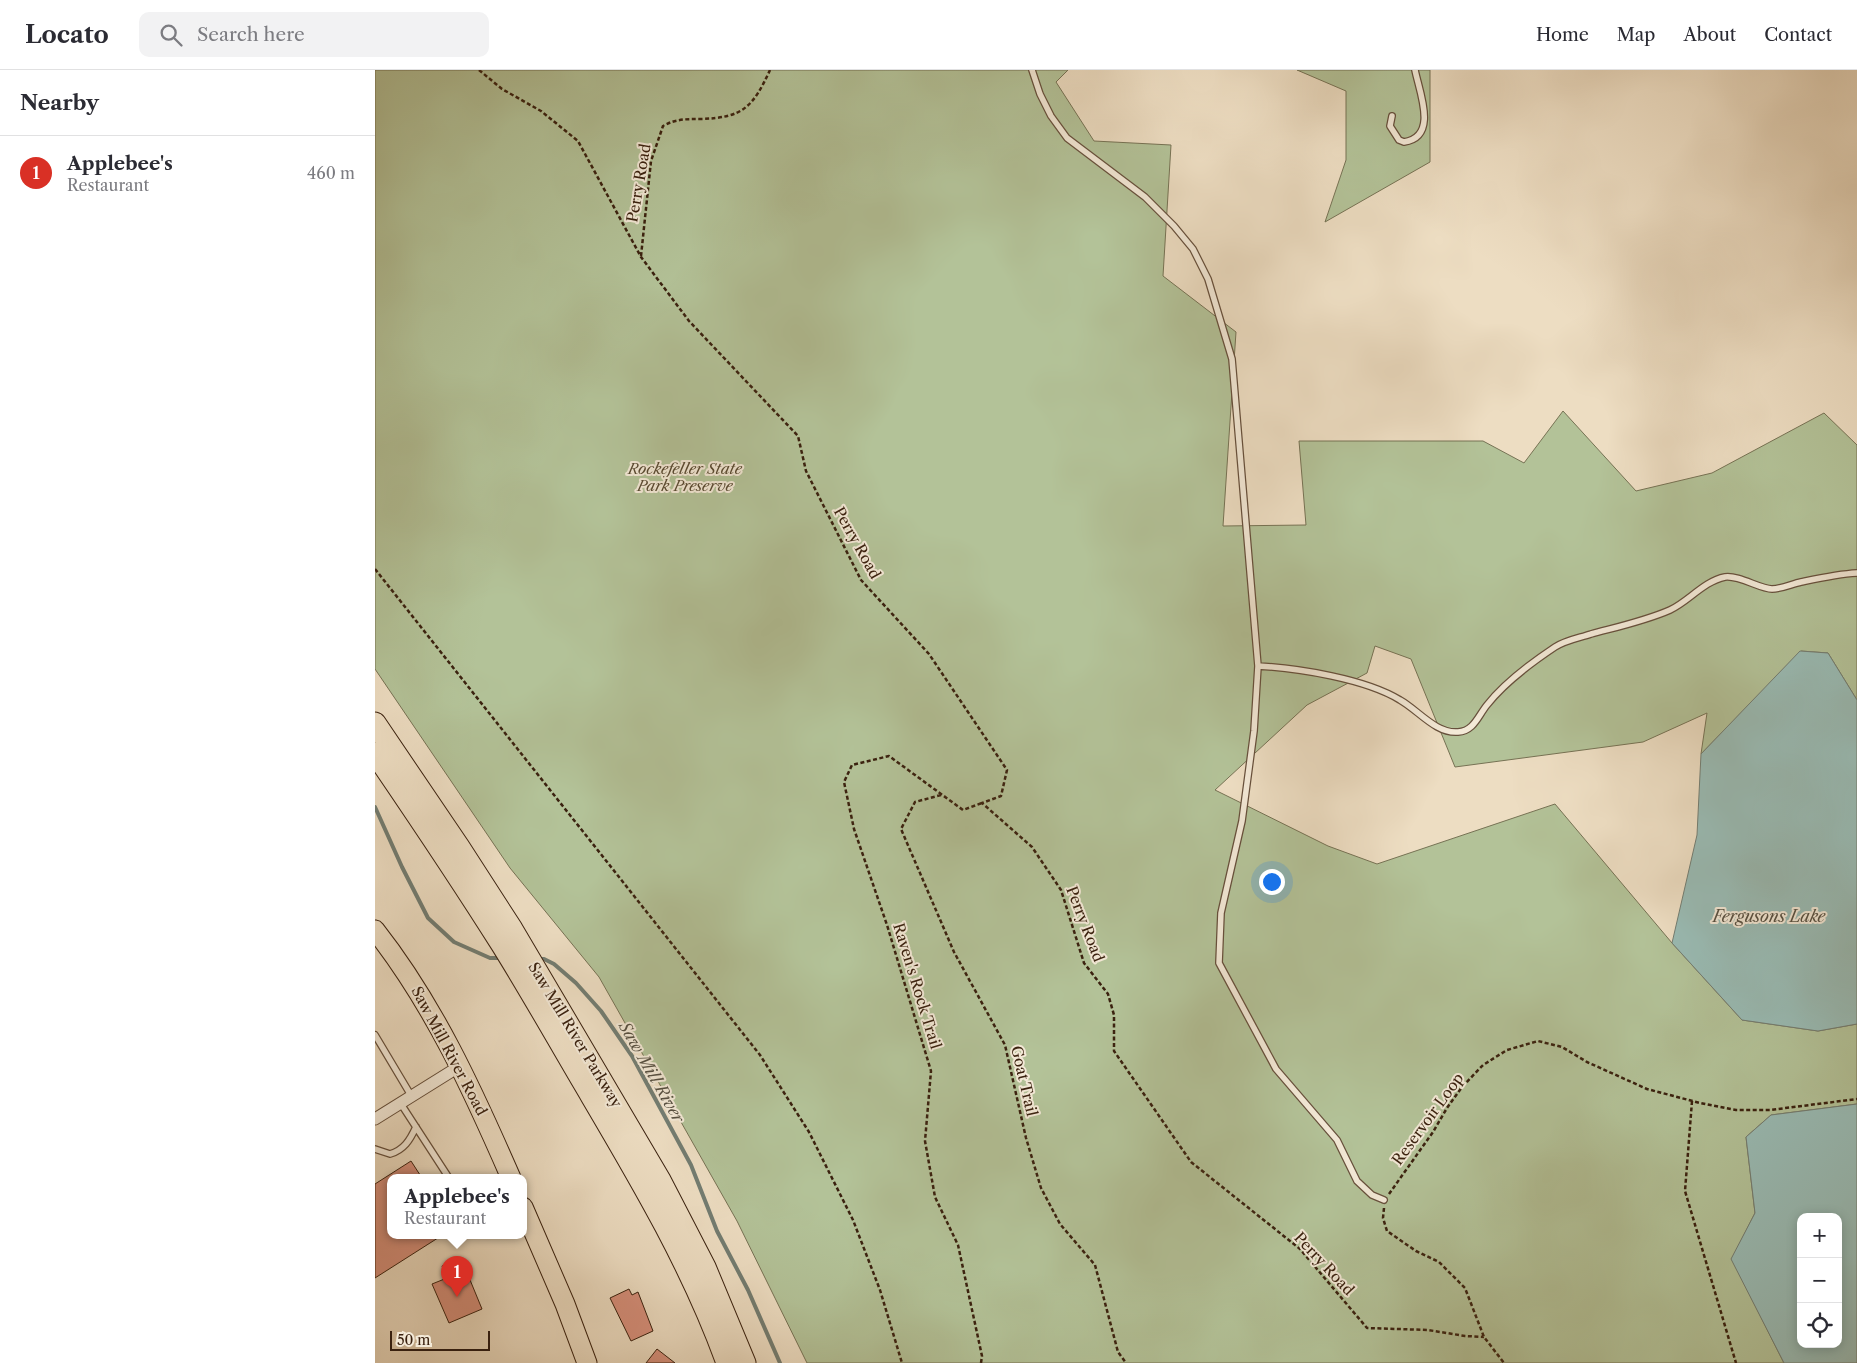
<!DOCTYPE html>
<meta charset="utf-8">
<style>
:root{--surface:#fff;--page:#f2f2f3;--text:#2b2b33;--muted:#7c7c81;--line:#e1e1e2;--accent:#d93025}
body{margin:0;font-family:"Libre Caslon Text",serif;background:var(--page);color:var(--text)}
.controls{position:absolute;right:15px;bottom:15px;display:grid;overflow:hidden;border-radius:10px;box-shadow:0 2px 12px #0003}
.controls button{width:45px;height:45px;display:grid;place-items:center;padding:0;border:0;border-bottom:1px solid var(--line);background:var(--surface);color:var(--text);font:25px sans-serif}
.scale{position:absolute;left:15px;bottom:12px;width:100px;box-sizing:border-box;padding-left:5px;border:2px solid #3a210f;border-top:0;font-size:14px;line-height:18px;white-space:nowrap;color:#3a210f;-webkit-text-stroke:4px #f3e9d7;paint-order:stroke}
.you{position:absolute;left:896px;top:811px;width:18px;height:18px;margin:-12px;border:4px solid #fff;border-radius:50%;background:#1a73e8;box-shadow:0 0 0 8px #1a73e833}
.badge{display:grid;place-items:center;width:32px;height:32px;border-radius:50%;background:var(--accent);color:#fff;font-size:16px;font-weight:700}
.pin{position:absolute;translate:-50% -41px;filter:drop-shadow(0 1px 2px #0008)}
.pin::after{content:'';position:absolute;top:26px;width:18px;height:15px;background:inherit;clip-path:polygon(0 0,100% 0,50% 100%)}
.popup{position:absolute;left:12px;top:1104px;width:140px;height:65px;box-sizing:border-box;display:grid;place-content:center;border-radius:10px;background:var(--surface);filter:drop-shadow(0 1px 4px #0005);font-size:16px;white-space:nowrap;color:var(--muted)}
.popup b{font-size:19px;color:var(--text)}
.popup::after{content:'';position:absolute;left:50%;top:100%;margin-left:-10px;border:10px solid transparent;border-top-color:var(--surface)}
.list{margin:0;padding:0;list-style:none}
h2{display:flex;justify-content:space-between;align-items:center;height:65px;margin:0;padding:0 20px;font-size:21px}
h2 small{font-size:16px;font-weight:400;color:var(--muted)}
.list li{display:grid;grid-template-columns:32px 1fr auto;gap:15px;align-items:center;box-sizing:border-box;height:75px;padding:0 20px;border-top:1px solid var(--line)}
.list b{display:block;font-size:19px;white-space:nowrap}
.list p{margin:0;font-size:16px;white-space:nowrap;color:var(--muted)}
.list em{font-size:16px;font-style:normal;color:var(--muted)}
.icon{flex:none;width:28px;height:28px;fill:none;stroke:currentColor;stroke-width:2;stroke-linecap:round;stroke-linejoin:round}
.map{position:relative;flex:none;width:1482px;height:1293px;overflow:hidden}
header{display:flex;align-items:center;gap:30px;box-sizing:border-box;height:70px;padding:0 25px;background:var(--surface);border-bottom:1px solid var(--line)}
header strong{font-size:24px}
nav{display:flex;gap:28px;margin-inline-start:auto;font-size:18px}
.search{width:350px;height:45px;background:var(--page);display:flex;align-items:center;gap:12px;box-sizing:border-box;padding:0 18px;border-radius:10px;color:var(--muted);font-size:19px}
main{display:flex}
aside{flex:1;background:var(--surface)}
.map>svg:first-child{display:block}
.green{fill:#b3c298;stroke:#767254}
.water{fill:#99bbb4;stroke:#737d72;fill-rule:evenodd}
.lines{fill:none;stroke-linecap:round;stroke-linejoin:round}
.stream{stroke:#737d72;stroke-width:4}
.building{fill:#d7907c;stroke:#3a210f}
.lane-casing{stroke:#67503c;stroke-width:8}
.street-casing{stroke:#67503c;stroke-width:13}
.primary-casing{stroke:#3a210f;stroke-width:21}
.highway-casing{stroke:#3a210f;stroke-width:23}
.path{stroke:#3a210f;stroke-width:2.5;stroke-dasharray:4 2.5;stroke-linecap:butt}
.lane{stroke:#f3e9d7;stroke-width:5.5}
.street{stroke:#f3e9d7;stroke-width:11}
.primary{stroke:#edddc2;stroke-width:19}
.highway{stroke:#edddc2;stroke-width:21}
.labels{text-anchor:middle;stroke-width:4;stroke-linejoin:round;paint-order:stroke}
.street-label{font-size:15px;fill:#3a210f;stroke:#f3e9d7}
.park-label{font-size:15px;font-style:italic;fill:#584931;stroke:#f3e9d7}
.water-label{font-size:16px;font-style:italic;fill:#564f41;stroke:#f3e9d7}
</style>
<header>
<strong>Locato</strong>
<div class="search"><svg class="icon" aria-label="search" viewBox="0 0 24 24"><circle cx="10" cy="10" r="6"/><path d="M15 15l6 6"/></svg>Search here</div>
<nav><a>Home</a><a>Map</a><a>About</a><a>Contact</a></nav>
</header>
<main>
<aside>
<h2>Nearby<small></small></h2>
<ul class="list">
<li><span class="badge">1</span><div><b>Applebee's</b><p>Restaurant</p></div><em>460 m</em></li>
</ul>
</aside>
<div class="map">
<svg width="1482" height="1293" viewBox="0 0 1482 1293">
<rect width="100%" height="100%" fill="#edddc2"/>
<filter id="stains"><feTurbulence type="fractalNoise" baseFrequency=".004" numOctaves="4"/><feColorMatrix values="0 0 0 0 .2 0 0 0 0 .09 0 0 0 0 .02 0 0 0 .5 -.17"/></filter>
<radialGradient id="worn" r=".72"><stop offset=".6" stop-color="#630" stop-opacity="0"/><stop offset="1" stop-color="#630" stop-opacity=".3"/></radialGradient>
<path class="green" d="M 0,0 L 693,0 L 681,12 L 719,71 L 796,75 L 788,206 L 861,262 L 848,456 L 931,455 L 924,371 L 1108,371 L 1149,393 L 1188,341 L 1261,421 L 1337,403 L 1449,343 L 1482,375 L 1482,630 L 1453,583 L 1426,581 L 1326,684 L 1332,643 L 1268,672 L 1080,697 L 1036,589 L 1000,576 L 992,603 L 932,635 L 840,720 L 953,776 L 1002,794 L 1180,734 L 1297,873 L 1367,950 L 1443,961 L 1482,954 L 1482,1034 L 1396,1045 L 1371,1067 L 1380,1143 L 1357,1189 L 1409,1293 L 432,1293 L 362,1151 L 224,907 L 135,798 L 0,599 Z
M 922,0 L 1055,0 L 1055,92 L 950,152 L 971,90 L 971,21 Z"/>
<path class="water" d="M 1425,581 L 1453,583 L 1482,630 L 1482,954 L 1443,961 L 1367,950 L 1297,873 L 1322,765 L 1326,684 Z
M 1482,1034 L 1482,1293 L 1409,1293 L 1356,1189 L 1380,1143 L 1371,1067 L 1396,1045 ZM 1426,1147 L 1463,1147 L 1463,1274 L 1426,1274 Z"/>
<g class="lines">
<path class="stream" d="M 0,737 L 27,797 L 53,848 L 79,872 L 115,888 L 125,888
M 162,889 L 169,889 L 179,894 L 201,913 L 226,941 L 257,986 L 316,1095 L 342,1161 L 373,1220 L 405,1293"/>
</g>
<path class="building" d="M 36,1091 L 47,1108 L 16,1108 L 16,1166 L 66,1166 L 0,1208 L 0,1114 Z
M 86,1188 L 107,1239 L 74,1253 L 57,1214 L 72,1208 L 67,1196 Z
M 254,1219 L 257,1225 L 263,1222 L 278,1261 L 256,1271 L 235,1228 Z
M 282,1279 L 300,1293 L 271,1293 Z"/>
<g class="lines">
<g class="lane-casing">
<path id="lane" d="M 657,0 L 665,24 L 676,46 L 692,68 L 770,127 L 799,156 L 818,179 L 833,209 L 857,289 L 883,596 L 879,661 L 867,751 L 846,843 L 844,893 L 901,999 L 962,1070 L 982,1111 L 997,1125 L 1009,1130
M 1017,46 L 1015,56 L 1024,70 L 1029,72 C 1064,67 1044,21 1040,0
M 883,596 C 923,598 991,609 1025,630 C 1043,640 1061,664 1083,662 C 1099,661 1103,646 1112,635 C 1130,612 1156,593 1180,577 C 1191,570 1204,568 1216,564 C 1242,557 1270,551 1295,540 C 1313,532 1329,511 1350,507 C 1364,505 1385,519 1397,519 C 1406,519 1417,514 1426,512 C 1445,508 1463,504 1482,503
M 0,965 L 37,1027
M 26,1034 L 74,1108
M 0,1079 L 15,1084 C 29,1080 35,1070 41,1057"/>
</g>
<g class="street-casing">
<path id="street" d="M 0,1049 L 85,996"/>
</g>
<g class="primary-casing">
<path id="primary" d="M 0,860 C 59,935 98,1021 136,1108
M 148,1137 L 190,1234 L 212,1293"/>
</g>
<g class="highway-casing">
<path id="highway" d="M 0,653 L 84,777 L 137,859 L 285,1110 L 330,1197 L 370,1293
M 0,683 C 43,746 86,810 127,875 C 155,920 181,966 208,1012 C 261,1102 316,1193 352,1293"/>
</g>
<path class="path" d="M 104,0 L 127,19 L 166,41 L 203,71 L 266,187 L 314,251 L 423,366 L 431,401 L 486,510 L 554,584 L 632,700 L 626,726 L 607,733 L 657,777 L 686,820 L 709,893 L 733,924 L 739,945 L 739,981 L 816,1092 L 925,1179 L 992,1258 L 1053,1260 L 1090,1266 L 1109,1267
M 266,186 L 276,91 L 288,56 C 300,49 311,49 325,49 C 368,48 378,37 395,0
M 0,499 L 385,985 L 434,1062 L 478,1150 L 505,1220 L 527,1293
M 566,725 L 540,732 L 526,759 L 579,882 L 630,975 L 651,1068 L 666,1118 L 685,1154 L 720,1195 L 743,1282 L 751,1293
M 1317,1031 L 1310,1121 L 1361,1293
M 1014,1124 L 1058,1062 L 1072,1038 L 1087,1017 L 1108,995 L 1132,980 L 1163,971 L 1187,977 L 1212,992 L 1272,1019 L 1325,1033 L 1361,1040 L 1395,1040 L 1482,1029
M 1009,1138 L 1008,1148 L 1012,1161 L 1041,1181 L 1064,1192 L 1090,1218 L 1109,1267 L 1129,1293
M 606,1293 L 607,1286 L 583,1175 L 560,1127 L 550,1071 L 556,1001 L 512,855 L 479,759 L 469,712 L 477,695 L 514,686 L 588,740 L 607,733"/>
<use href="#lane" class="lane"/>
<use href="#street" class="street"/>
<use href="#primary" class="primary"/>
<use href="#highway" class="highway"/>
</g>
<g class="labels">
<g class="street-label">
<text transform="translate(264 113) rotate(-80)" y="5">Perry Road</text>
<text transform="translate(482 473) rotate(61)" y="5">Perry Road</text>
<text transform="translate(710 854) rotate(69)" y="5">Perry Road</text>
<text transform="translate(542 916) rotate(73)" y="5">Raven's Rock Trail</text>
<text transform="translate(200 965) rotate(59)" y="5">Saw Mill River Parkway</text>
<text transform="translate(74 981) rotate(62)" y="5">Saw Mill River Road</text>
<text transform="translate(649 1011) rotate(77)" y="5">Goat Trail</text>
<text transform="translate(1053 1049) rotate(-54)" y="5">Reservoir Loop</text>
<text transform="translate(949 1194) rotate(47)" y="5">Perry Road</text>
</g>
<g class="park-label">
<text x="310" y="404">Rockefeller State<tspan x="310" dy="17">Park Preserve</tspan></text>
</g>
<g class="water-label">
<text x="1394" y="852">Fergusons Lake</text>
<text transform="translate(277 1002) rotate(60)" y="6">Saw Mill River</text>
</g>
</g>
<rect width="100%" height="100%" filter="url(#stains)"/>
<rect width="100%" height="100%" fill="url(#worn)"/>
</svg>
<div class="controls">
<button>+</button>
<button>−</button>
<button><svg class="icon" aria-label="locate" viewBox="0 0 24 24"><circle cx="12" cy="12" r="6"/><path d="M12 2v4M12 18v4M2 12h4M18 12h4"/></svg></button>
</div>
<div class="scale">50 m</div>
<div class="you"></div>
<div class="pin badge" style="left:82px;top:1227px">1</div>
<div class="popup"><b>Applebee's</b>Restaurant</div>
</div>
</main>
